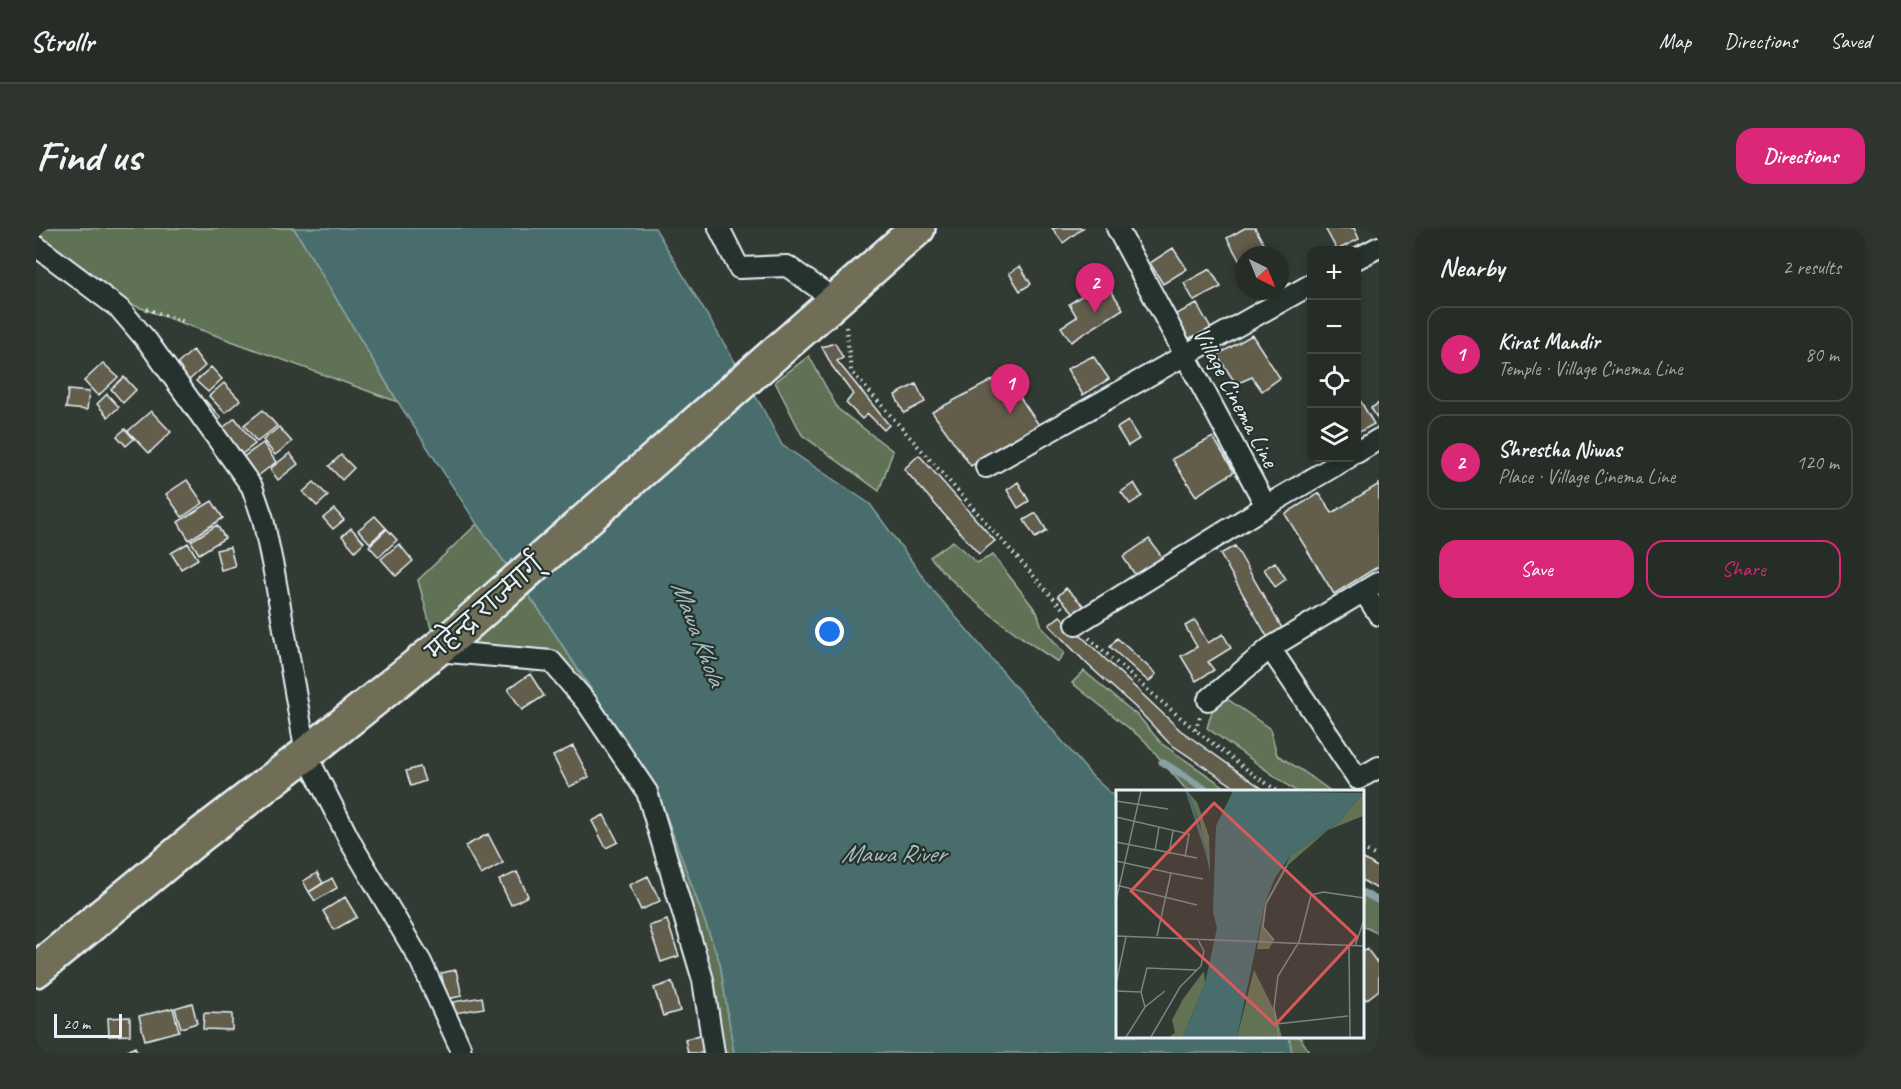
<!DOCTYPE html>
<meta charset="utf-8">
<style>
:root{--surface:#262c26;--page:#2e342e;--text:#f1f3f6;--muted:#a4a7a7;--line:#424843;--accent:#db2777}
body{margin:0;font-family:Caveat,"Playpen Sans Deva",sans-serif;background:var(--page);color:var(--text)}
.controls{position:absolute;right:18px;top:18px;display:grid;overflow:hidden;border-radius:12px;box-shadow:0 3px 9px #0003}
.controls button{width:54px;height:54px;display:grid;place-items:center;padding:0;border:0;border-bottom:2px solid var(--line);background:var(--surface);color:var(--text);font:30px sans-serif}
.compass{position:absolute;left:1199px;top:18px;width:54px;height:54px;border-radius:50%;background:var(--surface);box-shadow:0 3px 9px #0003;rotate:137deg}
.scale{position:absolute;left:18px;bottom:15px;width:68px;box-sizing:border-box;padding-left:6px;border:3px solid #e8f1f8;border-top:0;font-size:16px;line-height:21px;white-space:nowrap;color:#e8f1f8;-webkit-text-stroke:4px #26332d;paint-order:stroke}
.you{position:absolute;left:794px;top:404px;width:21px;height:21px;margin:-15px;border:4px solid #fff;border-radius:50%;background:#1a73e8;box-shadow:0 0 0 9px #1a73e833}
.badge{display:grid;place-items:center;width:39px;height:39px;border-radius:50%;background:var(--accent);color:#fff;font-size:20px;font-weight:700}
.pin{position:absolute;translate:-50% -50px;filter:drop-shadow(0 2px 3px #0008)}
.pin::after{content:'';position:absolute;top:32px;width:21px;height:18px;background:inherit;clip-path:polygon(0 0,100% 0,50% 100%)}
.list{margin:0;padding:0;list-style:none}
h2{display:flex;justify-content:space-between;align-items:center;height:78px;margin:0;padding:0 24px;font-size:26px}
h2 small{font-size:20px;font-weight:400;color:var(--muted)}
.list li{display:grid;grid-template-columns:39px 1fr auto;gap:18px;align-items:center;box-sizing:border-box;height:96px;margin:0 12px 12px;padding:0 12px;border:2px solid var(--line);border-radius:18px}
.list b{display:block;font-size:22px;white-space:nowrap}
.list p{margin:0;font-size:20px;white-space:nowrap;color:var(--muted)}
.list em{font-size:20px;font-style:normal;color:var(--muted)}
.actions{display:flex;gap:12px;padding:18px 24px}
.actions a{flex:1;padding:14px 0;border:2px solid var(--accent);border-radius:18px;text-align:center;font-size:21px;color:var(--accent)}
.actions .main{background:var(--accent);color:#fff}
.icon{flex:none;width:33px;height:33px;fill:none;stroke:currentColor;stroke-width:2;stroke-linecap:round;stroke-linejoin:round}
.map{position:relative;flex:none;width:1343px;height:825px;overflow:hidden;border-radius:18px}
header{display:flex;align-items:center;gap:36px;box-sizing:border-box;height:84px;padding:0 30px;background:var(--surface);border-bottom:2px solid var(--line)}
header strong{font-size:28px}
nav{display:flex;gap:33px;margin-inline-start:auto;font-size:21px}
.intro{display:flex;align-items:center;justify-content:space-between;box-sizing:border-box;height:144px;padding:0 36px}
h1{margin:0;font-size:42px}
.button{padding:15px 27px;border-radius:18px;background:var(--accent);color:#fff;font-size:21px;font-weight:700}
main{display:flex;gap:36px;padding:0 36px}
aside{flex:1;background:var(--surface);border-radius:18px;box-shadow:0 3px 9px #0003}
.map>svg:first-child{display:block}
.green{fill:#617255;stroke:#a4b2a6;stroke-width:1.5}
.water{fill:#486d6c;stroke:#88a2a4;stroke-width:1.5}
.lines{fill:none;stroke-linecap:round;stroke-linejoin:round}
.stream{stroke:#88a2a4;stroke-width:7}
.building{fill:#635d4c;stroke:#e8f1f8;stroke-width:1.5}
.minor-casing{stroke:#e8f1f8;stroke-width:24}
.trunk-casing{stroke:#e8f1f8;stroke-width:38}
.path{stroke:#e8f1f8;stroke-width:4;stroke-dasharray:1.5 4.5;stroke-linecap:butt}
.minor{stroke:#26332d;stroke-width:20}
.trunk{stroke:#716e59;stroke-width:33}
.labels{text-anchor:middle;stroke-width:4.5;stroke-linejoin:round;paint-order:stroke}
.street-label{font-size:24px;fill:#e8f1f8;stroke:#26332d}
.water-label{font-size:26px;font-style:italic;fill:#a8bcc0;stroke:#26332d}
.inset-river{fill:none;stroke:#486d6c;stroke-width:3}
.inset-road{fill:none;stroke:#7b8482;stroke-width:1.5}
.view{fill:#da5a5c;fill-opacity:0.15;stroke:#da5a5c;stroke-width:3}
.inset-edge{fill:none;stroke:#e8f1f8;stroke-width:3}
</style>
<header>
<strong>Strollr</strong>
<nav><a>Map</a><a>Directions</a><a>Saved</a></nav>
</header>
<div class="intro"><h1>Find us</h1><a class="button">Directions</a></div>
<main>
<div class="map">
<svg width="1343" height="825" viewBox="0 0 1343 825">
<rect width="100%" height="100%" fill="#323b33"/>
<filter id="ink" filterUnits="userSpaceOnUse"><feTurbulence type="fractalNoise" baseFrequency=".0167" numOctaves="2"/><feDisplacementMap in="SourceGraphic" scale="12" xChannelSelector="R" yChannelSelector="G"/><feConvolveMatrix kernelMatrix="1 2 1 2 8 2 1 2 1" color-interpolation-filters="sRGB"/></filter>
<g filter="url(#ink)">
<path class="green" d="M 0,0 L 258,0 L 362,174 L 45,58 L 0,31 Z
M 773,128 L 802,181 L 857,223 L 843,263 L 766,207 L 739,154 Z
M 441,296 L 504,383 L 621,562 L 684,735 L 698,825 L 678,825 L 611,564 L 515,433 L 401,423 L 382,352 Z
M 917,313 L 941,335 L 957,327 L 1001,384 L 1006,399 L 1028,425 L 1022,434 C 976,404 930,371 894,329 Z
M 1048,443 L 1103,489 L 1126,516 L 1196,564 L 1152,564 L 1109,513 L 1036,455 Z
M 1190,470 L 1234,501 L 1241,527 L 1267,543 L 1296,564 L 1261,564 L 1171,500 L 1178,476 Z
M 1327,664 L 1343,673 L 1343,706 L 1327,698 Z
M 1253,809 L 1264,809 L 1274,825 L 1256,825 Z"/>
<path class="water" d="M 258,0 L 619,0 L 726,179 L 746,217 L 834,276 L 896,361 L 1056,548 L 1082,572 L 1082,808 L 1253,809 L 1256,825 L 698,825 L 684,735 L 621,562 L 504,383 L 441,296 L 362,174 Z"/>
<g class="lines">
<path class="stream" d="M 1126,534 L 1174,564
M 1326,664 L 1343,673"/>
</g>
<path class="building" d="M 1016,0 L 1047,0 L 1027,15 Z
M 1209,0 L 1219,0 L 1234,27 L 1208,27 L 1208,41 L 1191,10 Z
M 1289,0 L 1318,0 L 1323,11 L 1301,22 Z
M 1137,20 L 1151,41 L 1127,56 L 1114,35 Z
M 984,38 L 995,56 L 984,63 L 973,45 Z
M 1174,41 L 1185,59 L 1158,73 L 1148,55 Z
M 1069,53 L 1087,81 L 1035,114 L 1025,99 L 1041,89 L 1033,76 Z
M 1161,76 L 1175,101 L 1149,112 L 1136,88 Z
M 1216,107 L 1244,150 L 1226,163 L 1216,149 L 1200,156 L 1181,127 Z
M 799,115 L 807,130 L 801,133 L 853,197 L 848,202 L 832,186 L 826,191 L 810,175 L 817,166 L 796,138 L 786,119 Z
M 157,122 L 169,138 L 141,163 L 128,148 Z
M 1057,128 L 1073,151 L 1047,167 L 1031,141 Z
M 67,135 L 82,149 L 62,168 L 48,153 Z
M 175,139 L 186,151 L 172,164 L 160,153 Z
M 968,146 L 1003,197 L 935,238 L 896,184 Z
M 88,149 L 100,162 L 87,175 L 75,161 Z
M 188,155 L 204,172 L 189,185 L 173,168 Z
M 880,156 L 889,174 L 868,185 L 859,167 Z
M 32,162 L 53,164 L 51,182 L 30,180 Z
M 71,166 L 83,179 L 72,189 L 61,176 Z
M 1322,169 L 1338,196 L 1320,206 L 1320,171 Z
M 169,172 L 185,190 L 174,200 L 158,182 Z
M 1343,175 L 1343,193 L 1335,180 Z
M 227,182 L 241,198 L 221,214 L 208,197 Z
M 115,183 L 135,204 L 113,225 L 92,203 Z
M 199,190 L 219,216 L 198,232 L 178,207 Z
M 1092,193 L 1103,211 L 1092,218 L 1081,200 Z
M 243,199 L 256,214 L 239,227 L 227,212 Z
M 89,201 L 98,211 L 90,218 L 81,208 Z
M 1177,209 L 1198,244 L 1160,268 L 1136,231 Z
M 227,215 L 240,234 L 218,251 L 203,232 Z
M 254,225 L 262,236 L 242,252 L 234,241 Z
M 305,227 L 318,240 L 306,252 L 293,238 Z
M 883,227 L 959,313 L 943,326 L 868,241 Z
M 151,252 L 167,275 L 146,289 L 130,266 Z
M 278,254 L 292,268 L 281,278 L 267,264 Z
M 982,254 L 993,273 L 982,280 L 971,262 Z
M 1098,255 L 1106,268 L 1094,276 L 1085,264 Z
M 1343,256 L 1343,338 L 1298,366 L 1249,286 L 1283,265 L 1296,285 Z
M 176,273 L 187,290 L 153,312 L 142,294 Z
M 298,281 L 308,292 L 297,301 L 287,290 Z
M 1000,285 L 1011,303 L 999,310 L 988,292 Z
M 339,288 L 350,300 L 334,315 L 322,302 Z
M 181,297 L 189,310 L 163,326 L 155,313 Z
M 315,300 L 328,314 L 319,323 L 306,308 Z
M 351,301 L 361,312 L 343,329 L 333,318 Z
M 1113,311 L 1126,329 L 1100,348 L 1087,329 Z
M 152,315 L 162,331 L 145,341 L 135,325 Z
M 363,316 L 377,333 L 360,348 L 345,331 Z
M 1199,318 L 1247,402 L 1232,410 L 1184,326 Z
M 194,319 L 199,338 L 185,342 L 180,322 Z
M 1239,334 L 1250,351 L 1239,359 L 1228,341 Z
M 1030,360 L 1048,378 L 1039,386 L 1022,368 Z
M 1024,388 L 1144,502 L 1231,564 L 1206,564 L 1133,515 L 1099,479 L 1052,437 L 1013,397 Z
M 1159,392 L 1172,415 L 1187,406 L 1195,420 L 1172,434 L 1178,442 L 1160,453 L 1145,428 L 1161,419 L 1149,398 Z
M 1081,410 L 1120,446 L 1113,454 L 1074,419 Z
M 494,446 L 508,468 L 486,482 L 472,461 Z
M 537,518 L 553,549 L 533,559 L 517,528 Z
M 384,539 L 389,553 L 375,558 L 370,543 Z
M 568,587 L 582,614 L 570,620 L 556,593 Z
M 452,606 L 467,635 L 445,647 L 429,618 Z
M 1326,630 L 1343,640 L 1343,662 L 1326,652 Z
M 481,644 L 492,668 L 475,677 L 463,652 Z
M 281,645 L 287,655 L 273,664 L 267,653 Z
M 612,648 L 624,673 L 605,682 L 593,657 Z
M 296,650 L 301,660 L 279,673 L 273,664 Z
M 309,669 L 321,689 L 298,702 L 287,683 Z
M 631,692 L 643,728 L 625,734 L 613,698 Z
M 1331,721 L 1343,737 L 1343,762 L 1330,772 L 1326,768 L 1326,724 Z
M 420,742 L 426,768 L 411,771 L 405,745 Z
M 636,754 L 644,783 L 627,788 L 618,760 Z
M 446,769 L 448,780 L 419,785 L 417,774 Z
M 156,775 L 161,795 L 145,800 L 139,780 Z
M 137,780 L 143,803 L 109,812 L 103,788 Z
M 168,785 L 196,786 L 196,802 L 167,801 Z
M 94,789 L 94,807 L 73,808 L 72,790 Z
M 664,807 L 668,825 L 652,825 L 649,811 Z
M 99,819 L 102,825 L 87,825 Z"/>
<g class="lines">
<g class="minor-casing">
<path id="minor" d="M 683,0 L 703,40 L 751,38 L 799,72
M 1081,0 L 1230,278 L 1312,230
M 0,18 L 84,81 L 112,114 L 216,259 L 227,291 L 238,344 L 270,526 L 315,615 L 385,734 L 424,819 L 425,825
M 1320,31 L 1343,19
M 1320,225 L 1343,211
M 950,239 L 1276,56
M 1328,364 L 1343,387
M 1040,396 L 1230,278
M 1234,420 L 1322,551 L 1343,539
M 401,423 L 515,433 L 551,475 L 611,564 L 667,752 L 678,825
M 1172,472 L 1234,420 L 1343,354"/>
</g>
<g class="trunk-casing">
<path id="trunk" d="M 0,742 L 162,609 L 270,526 L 421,405 L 882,0"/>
</g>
<path class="path" d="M 111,81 L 149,94
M 810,99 L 815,143 L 1028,382
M 1053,410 C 1114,465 1175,518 1243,564
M 1159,502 L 1164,489
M 1326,620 L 1343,630"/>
<use href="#minor" class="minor"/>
<use href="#trunk" class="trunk"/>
</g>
</g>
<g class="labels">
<g class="street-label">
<text transform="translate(1200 169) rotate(62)" y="8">Village Cinema Line</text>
<text transform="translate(449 380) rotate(-41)" y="8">महेन्द्र राज्मार्ग्</text>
</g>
<g class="water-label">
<text transform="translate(663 405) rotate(69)" y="9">Mawa Khola</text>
<text x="857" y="634">Mawa River</text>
</g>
</g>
<g transform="translate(1080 562)">
<rect width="248" height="248" fill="#323b33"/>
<path d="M 71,1 L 81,12 L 93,46 L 94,83 L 84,33 ZM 247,3 L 247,26 L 212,40 L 171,76 L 150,114 L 147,137 L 158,150 L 153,159 L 141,159 L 149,113 L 175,65 L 223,32 ZM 138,180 L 160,224 L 166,247 L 121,247 ZM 88,181 L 89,193 L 67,247 L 53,247 L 59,243 L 56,230 L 67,209 Z" fill="#617255"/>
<path d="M 117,1 L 247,3 L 223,32 L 175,65 L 159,88 L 149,113 L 121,247 L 67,247 L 89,193 L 101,138 L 97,122 L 100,36 Z" fill="#486d6c"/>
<path class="inset-river" d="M 71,1 L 92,66"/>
<path class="inset-road" d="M 0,11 L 52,19M 0,27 L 73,44 L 69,67M 0,52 L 81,68M 39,61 L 43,37M 53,64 L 57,41M 0,71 L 55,83 L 41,146M 55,83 L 87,89M 0,95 L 81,115M 0,111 L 25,1M 0,146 L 248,156M 158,150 L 147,137 L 150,114 L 171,76M 233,156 L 234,247M 239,156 L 248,130M 0,194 L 10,147M 0,201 L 25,202M 29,217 L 25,202 L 31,178 L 80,180M 161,234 L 232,226M 10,247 L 29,217 L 49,201M 35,247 L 64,197 L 85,176 L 88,161 L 81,148M 163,247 L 158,218 L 162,186 L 183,152 L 195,105 L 207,102 L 248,108"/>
<path class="view" d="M 98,13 L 241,147 L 159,235 L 15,101 Z"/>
<rect width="248" height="248" class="inset-edge"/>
</g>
</svg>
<div class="controls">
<button>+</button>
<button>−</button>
<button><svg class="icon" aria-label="locate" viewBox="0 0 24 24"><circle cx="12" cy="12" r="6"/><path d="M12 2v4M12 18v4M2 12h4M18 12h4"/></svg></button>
<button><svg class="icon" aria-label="layers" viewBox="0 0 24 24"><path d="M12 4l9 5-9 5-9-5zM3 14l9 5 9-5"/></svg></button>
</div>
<svg class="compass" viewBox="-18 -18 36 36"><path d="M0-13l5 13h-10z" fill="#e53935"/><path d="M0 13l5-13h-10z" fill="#a4a7a7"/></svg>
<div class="scale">20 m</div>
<div class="you"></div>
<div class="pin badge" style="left:974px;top:186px">1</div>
<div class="pin badge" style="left:1059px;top:85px">2</div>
</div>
<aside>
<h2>Nearby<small>2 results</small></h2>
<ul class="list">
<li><span class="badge">1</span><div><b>Kirat Mandir</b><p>Temple · Village Cinema Line</p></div><em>80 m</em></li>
<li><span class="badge">2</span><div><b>Shrestha Niwas</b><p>Place · Village Cinema Line</p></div><em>120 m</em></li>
</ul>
<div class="actions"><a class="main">Save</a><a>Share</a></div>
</aside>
</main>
